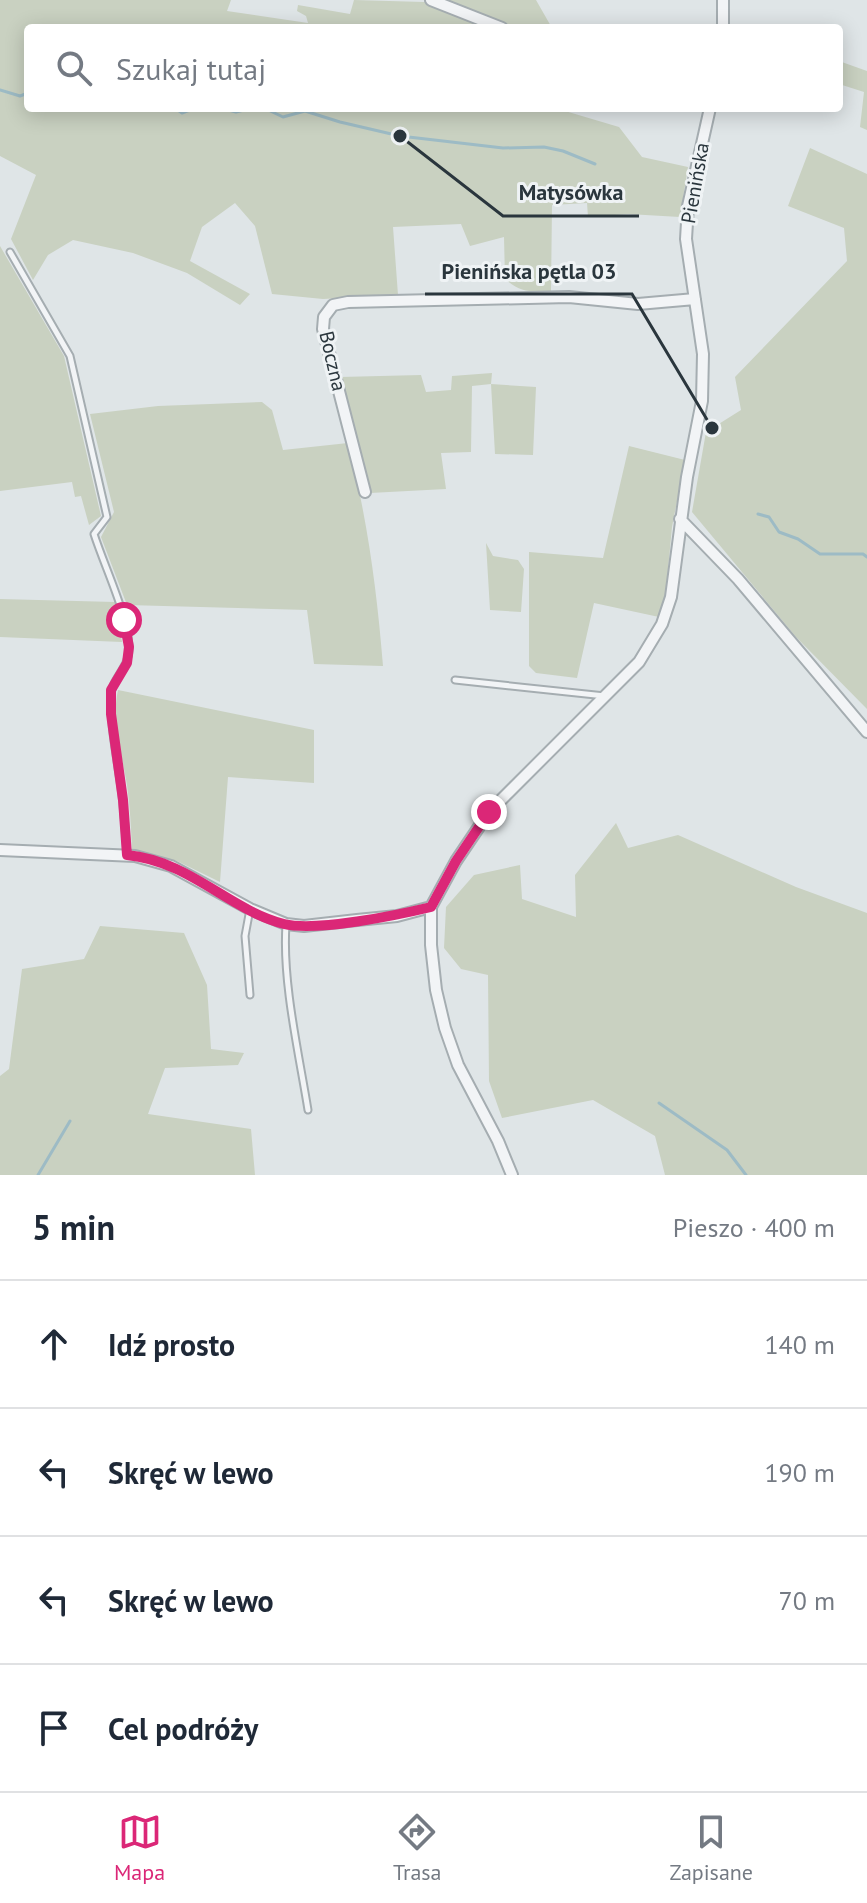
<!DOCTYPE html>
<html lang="pl">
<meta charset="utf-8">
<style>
:root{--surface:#fff;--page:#f6f6f7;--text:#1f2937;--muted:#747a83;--line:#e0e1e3;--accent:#db2777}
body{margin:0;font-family:"PT Sans",sans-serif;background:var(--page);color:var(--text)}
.stop{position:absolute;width:24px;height:24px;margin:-18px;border:6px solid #db2777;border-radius:50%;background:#fff}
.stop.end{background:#db2777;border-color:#fff;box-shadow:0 2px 8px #0008}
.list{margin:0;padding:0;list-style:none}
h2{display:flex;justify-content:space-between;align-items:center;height:104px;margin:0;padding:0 32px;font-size:34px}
h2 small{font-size:26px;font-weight:400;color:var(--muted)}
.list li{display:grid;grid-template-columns:52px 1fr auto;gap:24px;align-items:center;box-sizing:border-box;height:128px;padding:0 32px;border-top:2px solid var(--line)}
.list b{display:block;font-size:30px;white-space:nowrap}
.list em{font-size:26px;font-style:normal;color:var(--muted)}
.icon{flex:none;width:44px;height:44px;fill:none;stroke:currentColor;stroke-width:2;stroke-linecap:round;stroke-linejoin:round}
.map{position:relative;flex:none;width:867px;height:1175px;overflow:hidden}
.search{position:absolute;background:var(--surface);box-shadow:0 4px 20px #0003;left:24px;right:24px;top:24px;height:88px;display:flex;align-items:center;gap:20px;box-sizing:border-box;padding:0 28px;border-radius:8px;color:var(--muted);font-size:30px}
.sheet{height:616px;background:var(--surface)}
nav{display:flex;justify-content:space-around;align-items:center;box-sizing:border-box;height:112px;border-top:2px solid var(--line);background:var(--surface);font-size:22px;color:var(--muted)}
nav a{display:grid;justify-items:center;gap:4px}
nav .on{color:var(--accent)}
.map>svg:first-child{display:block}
.green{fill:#c9d1c1}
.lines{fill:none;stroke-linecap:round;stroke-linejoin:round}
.stream{stroke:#9dbbc5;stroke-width:3}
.lane-casing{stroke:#a5adb1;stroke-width:9}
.street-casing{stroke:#a5adb1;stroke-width:14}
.lane{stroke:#f2f4f6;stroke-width:5}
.street{stroke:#f2f4f6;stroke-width:10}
.route{stroke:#db2777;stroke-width:10}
.labels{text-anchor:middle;stroke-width:6;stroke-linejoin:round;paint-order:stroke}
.street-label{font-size:20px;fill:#2a363d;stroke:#eff3f5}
.leader{fill:none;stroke:#2a363d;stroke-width:3}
.callout-dot{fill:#2a363d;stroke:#eff3f5;stroke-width:3}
.callout-label{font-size:22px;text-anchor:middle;font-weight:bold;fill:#2a363d;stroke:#eff3f5;stroke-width:6;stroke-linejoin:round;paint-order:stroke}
</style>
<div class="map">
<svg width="867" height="1175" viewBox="0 0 867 1175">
<rect width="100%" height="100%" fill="#dfe5e7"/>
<path class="green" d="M 0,0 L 231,0 L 227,11 L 308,23 L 306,16 L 297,11 L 298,5 L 350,14 L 354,0 L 424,2 L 482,25 L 481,28 L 28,28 L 28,108 L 555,108 L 619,127 L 642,157 L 688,167 L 680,217 L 628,214 L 588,217 L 587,203 L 552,205 L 551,291 C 530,292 521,293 505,279 L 504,237 L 470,246 L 461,224 L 393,227 L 398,295 L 323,299 L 272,294 L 255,226 L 235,203 L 202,227 L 190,261 L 250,294 L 240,305 L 187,273 L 133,253 L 73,240 L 48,255 L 33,280 L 11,239 L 36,175 L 0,156 Z
M 444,0 L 536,0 L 552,28 L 517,28 Z
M 839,61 L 867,71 L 867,130 L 860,127 L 864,92 L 839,84 Z
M 810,148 L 867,174 L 867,709 L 796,637 L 692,512 L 706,432 L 741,410 L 735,377 L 847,261 L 844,228 L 788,206 Z
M 0,246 L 64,356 L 101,516 L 89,525 L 81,496 L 75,497 L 72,482 L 0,491 Z
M 492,373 L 491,384 L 536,387 L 533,455 L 495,454 L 491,384 L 472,386 L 471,452 L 441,453 L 446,489 L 370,493 L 340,377 L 421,375 L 426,392 L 451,390 L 452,376 Z
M 262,402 L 272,410 L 283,450 L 348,443 C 367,517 377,590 383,666 L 314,664 L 307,610 L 127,605 L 101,537 L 114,512 L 90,414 L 158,406 Z
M 629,446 L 685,460 L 672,527 L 665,601 L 659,617 L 594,603 L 577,678 L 536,673 L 529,666 L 529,552 L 603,558 Z
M 486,543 L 493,556 L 518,560 L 524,569 L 521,612 L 490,610 Z
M 0,599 L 115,602 L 122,642 L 0,637 Z
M 118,690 L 314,730 L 314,783 L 228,777 L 220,882 L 177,861 L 132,849 C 131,828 130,806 127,785 C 122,754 111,722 118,690 Z
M 616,823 L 628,848 L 678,835 L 796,887 L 867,913 L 867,1175 L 665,1175 L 655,1136 L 593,1100 L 502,1118 L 489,1081 L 488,975 L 461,969 L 444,948 L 446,907 L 474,875 L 520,865 L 522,899 L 576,917 L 575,875 Z
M 100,926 L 184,933 L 207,985 L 211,1049 L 244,1053 L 238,1065 L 165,1068 L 148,1114 L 251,1129 L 255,1175 L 0,1175 L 0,1076 L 9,1069 L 22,969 L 84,959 Z"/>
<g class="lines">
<path class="stream" d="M 0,90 L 20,96 L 28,93
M 175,108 L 182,113 L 195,108
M 221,108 L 236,112 L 252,108
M 264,108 L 283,117 L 305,111 L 340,122 L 400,136 L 503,148 L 544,147 L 563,151 L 595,164
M 758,514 L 769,517 L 779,532 L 798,539 L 820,554 L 863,554 L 867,557
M 659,1103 L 727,1150 L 746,1175
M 38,1175 L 70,1121"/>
<g class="lane-casing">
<path id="lane" d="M 10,252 L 70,356 L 107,517 L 94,534 C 105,568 126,610 129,645 C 131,667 112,677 111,695 C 110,724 116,753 120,781 C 124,805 125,830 127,854
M 455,680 L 605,696
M 250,909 L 245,936 L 250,995
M 286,925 C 282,981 299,1054 308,1110"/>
</g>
<g class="street-casing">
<path id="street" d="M 431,0 L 502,28
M 723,28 L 723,0
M 365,492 L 323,329 L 324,317 L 333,305 L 348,302 L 569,297 L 638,304 L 695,299
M 680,519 L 738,579 L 867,732
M 0,850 L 135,856 L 171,866 L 250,909 L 286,924 L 304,926 L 357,920 L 397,916 L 431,907
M 512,1175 L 498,1141 L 458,1065 L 445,1028 L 436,990 L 431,945 L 431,907 L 456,861 L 489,812 L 639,662 L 662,624 L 671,597 L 687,477 L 702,401 L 703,354 L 686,239 L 688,206 L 710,108"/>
</g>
<use href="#lane" class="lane"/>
<use href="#street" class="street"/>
</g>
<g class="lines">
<path class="route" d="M 124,620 L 129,647 L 127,663 L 111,690 L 111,714 L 123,800 L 127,855 C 190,861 229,910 284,924 C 316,932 398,915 431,907 L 456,861 L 489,812"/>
</g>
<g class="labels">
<g class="street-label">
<text transform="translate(695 183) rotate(-80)" y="7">Pienińska</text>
<text transform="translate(333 361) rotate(77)" y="7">Boczna</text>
</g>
</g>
<path class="leader" d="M400 136L503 216H639M712 428L632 294H425"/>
<g class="callout-dot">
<circle cx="400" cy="136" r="8"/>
<circle cx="712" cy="428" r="8"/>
</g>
<g class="callout-label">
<text x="571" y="200">Matysówka</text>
<text x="529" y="279">Pienińska pętla 03</text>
</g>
</svg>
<div class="stop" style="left:124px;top:620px"></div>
<div class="stop end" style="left:489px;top:812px"></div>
<div class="search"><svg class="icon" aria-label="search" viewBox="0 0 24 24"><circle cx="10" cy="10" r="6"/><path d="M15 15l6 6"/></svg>Szukaj tutaj</div>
</div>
<section class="sheet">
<h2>5 min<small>Pieszo · 400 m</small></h2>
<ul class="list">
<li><svg class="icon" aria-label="ahead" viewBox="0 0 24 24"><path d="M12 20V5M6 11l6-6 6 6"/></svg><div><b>Idź prosto</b></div><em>140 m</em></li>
<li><svg class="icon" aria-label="left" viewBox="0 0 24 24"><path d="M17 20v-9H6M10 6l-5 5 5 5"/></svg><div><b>Skręć w lewo</b></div><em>190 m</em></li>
<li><svg class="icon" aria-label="left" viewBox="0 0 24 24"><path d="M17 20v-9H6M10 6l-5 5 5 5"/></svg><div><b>Skręć w lewo</b></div><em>70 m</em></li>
<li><svg class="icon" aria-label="arrive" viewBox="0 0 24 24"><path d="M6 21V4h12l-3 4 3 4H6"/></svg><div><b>Cel podróży</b></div></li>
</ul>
</section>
<nav>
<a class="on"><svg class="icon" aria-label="map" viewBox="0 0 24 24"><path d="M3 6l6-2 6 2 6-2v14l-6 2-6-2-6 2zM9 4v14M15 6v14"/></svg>Mapa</a>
<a><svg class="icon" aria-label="directions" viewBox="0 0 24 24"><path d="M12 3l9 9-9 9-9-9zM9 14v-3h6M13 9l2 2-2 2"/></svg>Trasa</a>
<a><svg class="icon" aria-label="saved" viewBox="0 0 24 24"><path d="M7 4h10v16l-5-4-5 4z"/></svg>Zapisane</a>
</nav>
